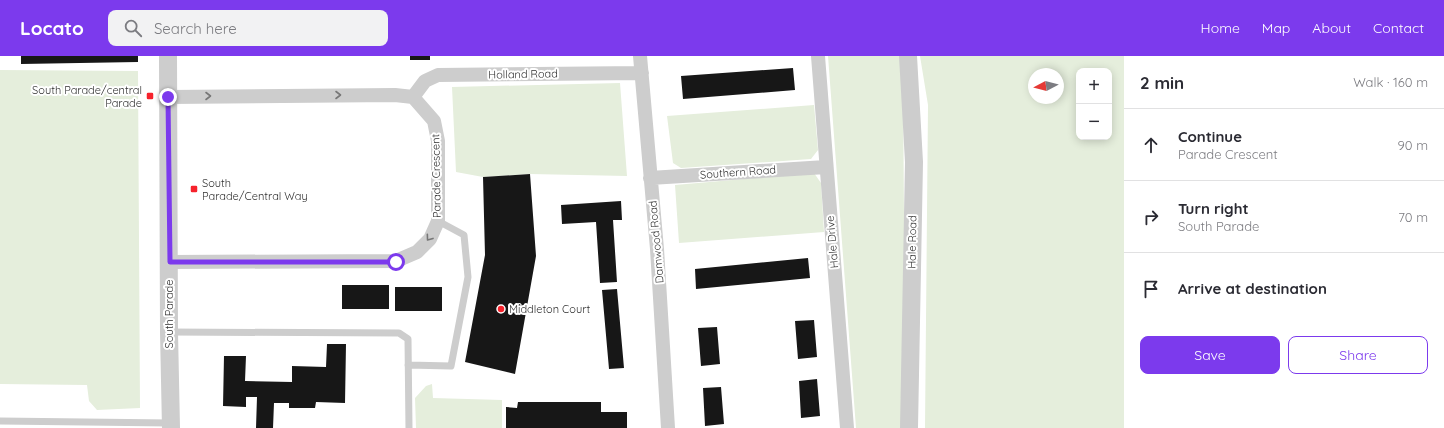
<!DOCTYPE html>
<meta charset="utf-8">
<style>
:root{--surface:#fff;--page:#f2f2f3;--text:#2b2b33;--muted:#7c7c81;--line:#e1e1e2;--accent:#7c3aed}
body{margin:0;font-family:Quicksand,sans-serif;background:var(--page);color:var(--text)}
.controls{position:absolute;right:12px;top:12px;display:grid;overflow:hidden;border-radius:8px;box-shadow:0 2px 10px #0003}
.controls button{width:36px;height:36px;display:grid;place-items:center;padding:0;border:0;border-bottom:1px solid var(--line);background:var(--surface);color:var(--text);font:20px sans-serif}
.compass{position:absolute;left:1028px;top:12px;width:36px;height:36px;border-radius:50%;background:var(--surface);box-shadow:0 2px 10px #0003;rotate:263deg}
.stop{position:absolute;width:12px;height:12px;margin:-9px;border:3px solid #7c3aed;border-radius:50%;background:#fff}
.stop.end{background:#7c3aed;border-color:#fff;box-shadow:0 1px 4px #0008}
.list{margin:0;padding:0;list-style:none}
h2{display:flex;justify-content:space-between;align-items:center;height:52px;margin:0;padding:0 16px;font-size:17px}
h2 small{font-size:13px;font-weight:400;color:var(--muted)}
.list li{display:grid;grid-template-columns:26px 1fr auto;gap:12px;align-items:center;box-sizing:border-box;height:72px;padding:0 16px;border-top:1px solid var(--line)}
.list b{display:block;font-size:15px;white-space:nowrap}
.list p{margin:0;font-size:13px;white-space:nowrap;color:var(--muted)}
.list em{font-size:13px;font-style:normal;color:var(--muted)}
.actions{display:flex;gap:8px;padding:12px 16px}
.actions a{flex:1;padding:9px 0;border:1px solid var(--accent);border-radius:8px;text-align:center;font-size:14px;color:var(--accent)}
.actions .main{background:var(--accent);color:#fff}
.icon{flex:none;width:22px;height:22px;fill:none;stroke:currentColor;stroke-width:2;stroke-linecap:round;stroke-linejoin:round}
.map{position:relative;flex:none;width:1124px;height:372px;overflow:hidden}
header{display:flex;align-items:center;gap:24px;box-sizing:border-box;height:56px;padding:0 20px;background:var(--accent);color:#fff}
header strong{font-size:19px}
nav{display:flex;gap:22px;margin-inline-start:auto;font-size:14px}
.search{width:280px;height:36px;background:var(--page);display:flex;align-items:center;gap:10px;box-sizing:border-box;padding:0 14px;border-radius:8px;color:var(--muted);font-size:15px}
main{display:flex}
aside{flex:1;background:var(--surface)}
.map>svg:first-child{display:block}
.green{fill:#e5eedc;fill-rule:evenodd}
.building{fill:#171717}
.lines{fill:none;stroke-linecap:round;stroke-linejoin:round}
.service{stroke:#cdcdcd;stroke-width:7}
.minor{stroke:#cdcdcd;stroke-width:14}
.tertiary{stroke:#cdcdcd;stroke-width:18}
.oneway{stroke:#777}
.route{stroke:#7c3aed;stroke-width:5}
.poi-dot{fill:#f6222c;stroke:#fff;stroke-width:1.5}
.labels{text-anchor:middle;stroke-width:4;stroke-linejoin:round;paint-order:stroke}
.street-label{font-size:11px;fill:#303030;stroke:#fff}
.poi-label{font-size:11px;fill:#303030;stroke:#fff;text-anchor:start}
</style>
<header>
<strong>Locato</strong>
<div class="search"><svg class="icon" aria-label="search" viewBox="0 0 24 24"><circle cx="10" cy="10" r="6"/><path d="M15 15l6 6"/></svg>Search here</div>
<nav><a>Home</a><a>Map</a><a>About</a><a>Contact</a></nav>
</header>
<main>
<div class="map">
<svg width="1124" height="372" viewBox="0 0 1124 372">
<rect width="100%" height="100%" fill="#fff"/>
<path class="green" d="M 828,0 L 900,0 L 903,28 L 905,293 L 904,372 L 856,372 Z
M 920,0 L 1124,0 L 1124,372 L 925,372 L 928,49 ZM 1079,15 L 1109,15 L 1109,81 L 1079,81 ZM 1034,18 L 1058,18 L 1058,42 L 1034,42 Z
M 0,14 L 138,15 L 140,352 L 97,354 L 89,345 L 87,329 L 0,328 Z
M 620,27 L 627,120 L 530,118 L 483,121 L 456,116 L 452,31 Z
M 814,49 L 818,94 L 811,103 L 681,112 L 673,107 L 667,60 Z
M 814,117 L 821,127 L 824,176 L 679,187 L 675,129 Z
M 432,328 L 433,342 L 502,344 L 502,372 L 416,372 L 415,342 L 426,330 Z"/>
<path class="building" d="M 21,0 L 138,0 L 138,6 L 21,8 Z
M 410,0 L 430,0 L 430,4 L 410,4 Z
M 793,12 L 795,34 L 683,43 L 681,20 Z
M 530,118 L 536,200 L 515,318 L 465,306 L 485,199 L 483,121 Z
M 621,145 L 622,164 L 613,164 L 617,226 L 600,227 L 596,166 L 562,168 L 561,149 Z
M 808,202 L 810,222 L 696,233 L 695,213 Z
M 342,229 L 389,229 L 389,253 L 342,253 Z
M 395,231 L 442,231 L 442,255 L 395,255 Z
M 617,233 L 624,312 L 609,313 L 602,234 Z
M 814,264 L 817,301 L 798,303 L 795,265 Z
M 717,271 L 720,308 L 701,310 L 698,272 Z
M 327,288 L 346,288 L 345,347 L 316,346 L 315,352 L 289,352 L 289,347 L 274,347 L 273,372 L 256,372 L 257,341 L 246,341 L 246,351 L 223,350 L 224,300 L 246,300 L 245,325 L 292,326 L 292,310 L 326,311 Z
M 817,323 L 820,360 L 801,362 L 799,325 Z
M 721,331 L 724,368 L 705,370 L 703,332 Z
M 518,346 L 601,346 L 601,356 L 627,356 L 627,372 L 506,372 L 506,351 L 517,352 Z"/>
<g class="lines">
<path class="service" d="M 169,276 L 399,277 L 408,283 L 409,372
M 408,309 L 451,310 L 468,221 L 464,179 L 438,165
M 0,365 L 170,367"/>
<path class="minor" d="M 640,0 L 657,193 L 668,372
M 818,0 L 847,372
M 169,41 L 395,39 L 413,41 L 434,65 L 438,85 L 438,165 L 430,183 L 417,196 L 396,205 L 170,206
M 413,41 L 425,25 L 438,19 L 642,17
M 650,122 L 826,111"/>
<path class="tertiary" d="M 168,0 L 169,276 L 171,372
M 908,0 L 914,106 L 909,372"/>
</g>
<defs><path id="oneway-chevron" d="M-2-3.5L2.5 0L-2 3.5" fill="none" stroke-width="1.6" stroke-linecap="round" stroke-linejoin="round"/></defs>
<g class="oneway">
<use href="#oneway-chevron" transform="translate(338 39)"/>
<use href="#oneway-chevron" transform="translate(208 40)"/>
<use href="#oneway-chevron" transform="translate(429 182) rotate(126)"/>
</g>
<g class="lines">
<path class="route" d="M 168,41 L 170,206 L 396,206"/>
</g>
<g class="poi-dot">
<rect x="146" y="36" width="8" height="8" rx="2"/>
<rect x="190" y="129" width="8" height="8" rx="2"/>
<circle cx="501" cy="253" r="4"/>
</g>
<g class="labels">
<g class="street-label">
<text transform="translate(523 18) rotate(-1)" y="4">Holland Road</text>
<text transform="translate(738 116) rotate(-4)" y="4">Southern Road</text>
<text transform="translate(436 120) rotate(-91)" y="4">Parade Crescent</text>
<text transform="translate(656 186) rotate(-95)" y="4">Damwood Road</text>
<text transform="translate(832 186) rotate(-95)" y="4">Hale Drive</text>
<text transform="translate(912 186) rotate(-89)" y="4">Hale Road</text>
<text transform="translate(169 258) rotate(-90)" y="4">South Parade</text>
</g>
<g class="poi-label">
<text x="142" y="38" text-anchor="end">South Parade/central<tspan x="142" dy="13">Parade</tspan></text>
<text x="202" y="131">South<tspan x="202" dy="13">Parade/Central Way</tspan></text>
<text x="509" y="257">Middleton Court</text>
</g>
</g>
</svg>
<div class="controls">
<button>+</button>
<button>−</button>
</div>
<svg class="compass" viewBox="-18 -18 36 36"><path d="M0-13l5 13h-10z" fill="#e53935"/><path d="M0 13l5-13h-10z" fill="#7c7c81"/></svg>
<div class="stop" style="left:396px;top:206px"></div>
<div class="stop end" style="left:168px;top:41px"></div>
</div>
<aside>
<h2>2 min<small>Walk · 160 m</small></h2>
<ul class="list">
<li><svg class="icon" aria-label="ahead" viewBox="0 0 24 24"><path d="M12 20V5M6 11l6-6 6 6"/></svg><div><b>Continue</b><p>Parade Crescent</p></div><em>90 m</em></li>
<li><svg class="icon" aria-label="right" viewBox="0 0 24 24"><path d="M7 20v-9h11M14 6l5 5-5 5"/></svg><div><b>Turn right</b><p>South Parade</p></div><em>70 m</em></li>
<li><svg class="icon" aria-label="arrive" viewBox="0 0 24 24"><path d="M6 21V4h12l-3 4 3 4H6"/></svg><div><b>Arrive at destination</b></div></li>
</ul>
<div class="actions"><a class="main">Save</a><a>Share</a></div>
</aside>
</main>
